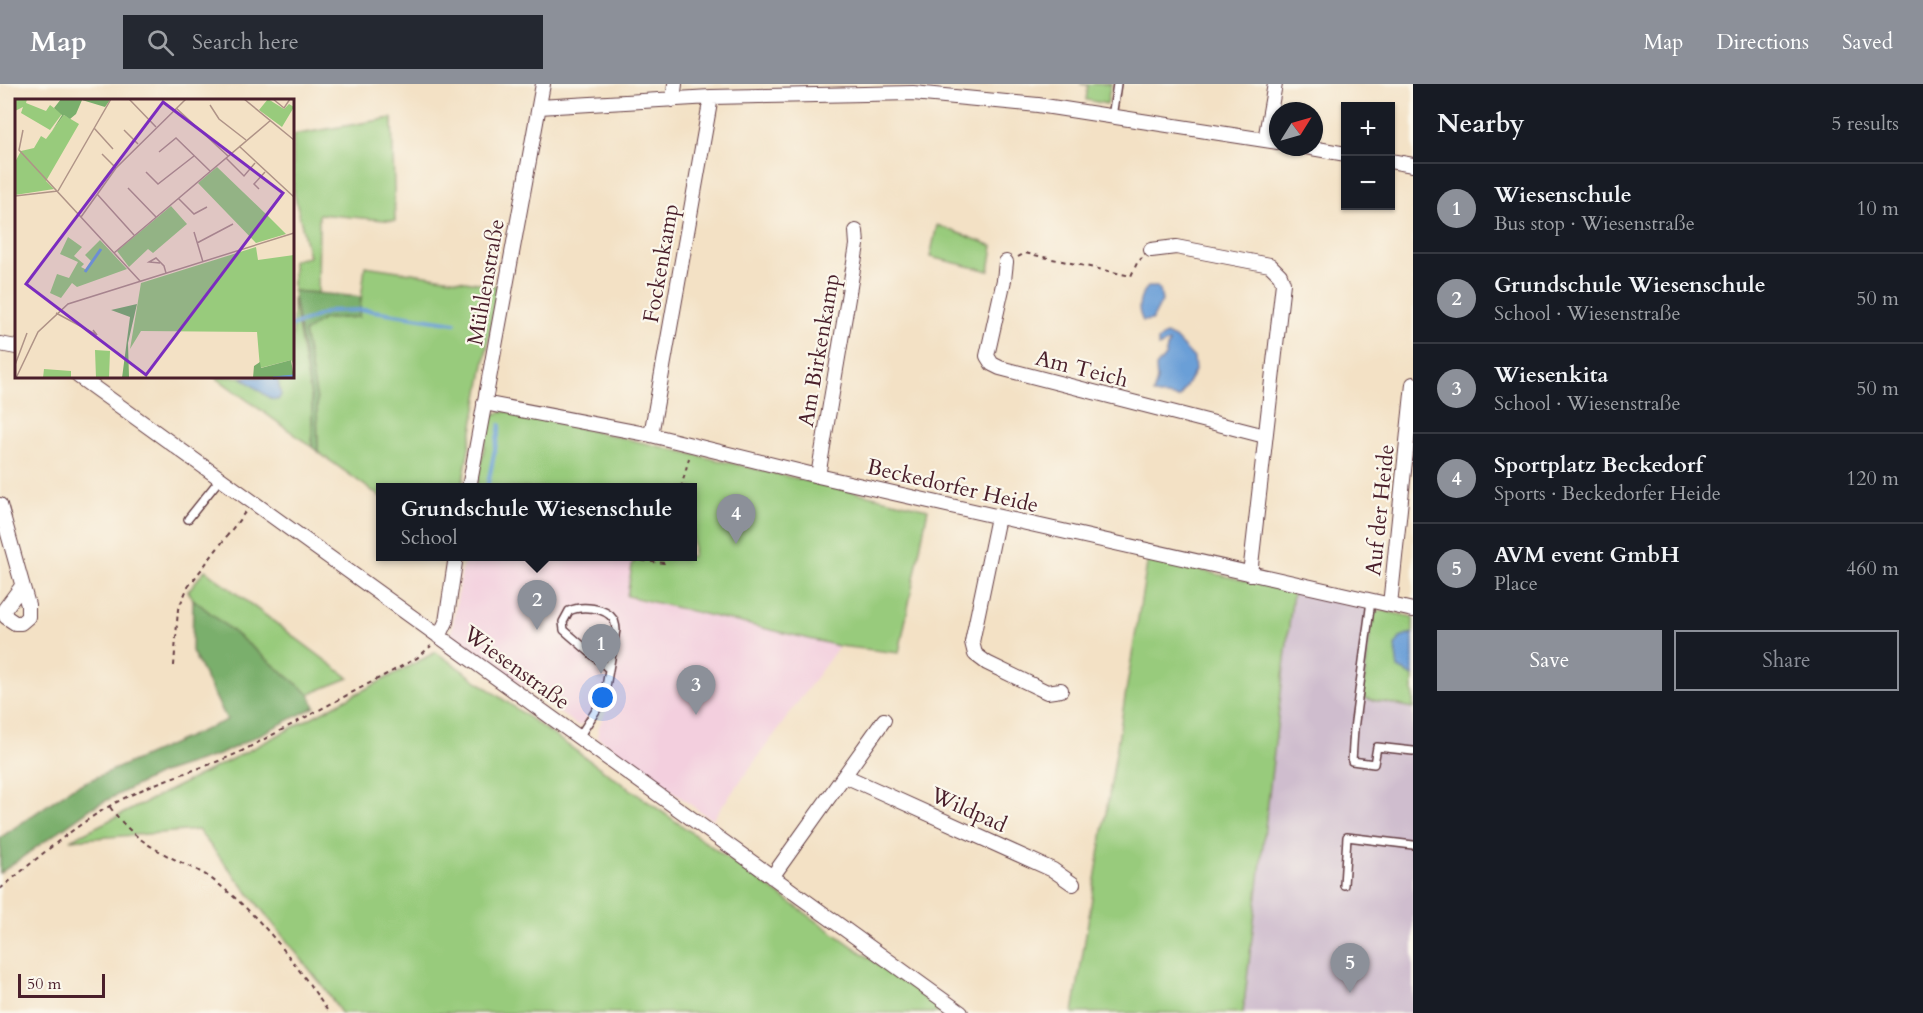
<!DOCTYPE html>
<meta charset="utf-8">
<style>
:root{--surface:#171b24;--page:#242831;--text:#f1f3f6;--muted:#9ea1a6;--line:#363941;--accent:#8c9099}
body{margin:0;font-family:Cardo,serif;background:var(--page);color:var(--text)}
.controls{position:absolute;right:18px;top:18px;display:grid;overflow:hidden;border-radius:0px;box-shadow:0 2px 4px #0004}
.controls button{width:54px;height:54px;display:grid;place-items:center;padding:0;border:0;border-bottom:2px solid var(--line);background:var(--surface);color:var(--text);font:30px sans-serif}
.compass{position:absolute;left:1269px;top:18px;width:54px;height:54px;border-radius:50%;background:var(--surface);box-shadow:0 2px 4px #0004;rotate:53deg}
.scale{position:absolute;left:18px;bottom:15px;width:87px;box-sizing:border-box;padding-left:6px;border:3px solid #4a1f2b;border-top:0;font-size:16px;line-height:21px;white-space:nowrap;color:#4a1f2b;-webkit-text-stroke:4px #fbf7ec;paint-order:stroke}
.you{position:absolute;left:603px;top:614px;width:21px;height:21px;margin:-15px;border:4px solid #fff;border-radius:50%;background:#1a73e8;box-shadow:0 0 0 9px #1a73e833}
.badge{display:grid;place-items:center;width:39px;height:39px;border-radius:50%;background:var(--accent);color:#fff;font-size:20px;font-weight:700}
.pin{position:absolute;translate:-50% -50px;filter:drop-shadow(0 2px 3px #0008)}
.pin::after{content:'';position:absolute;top:32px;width:21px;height:18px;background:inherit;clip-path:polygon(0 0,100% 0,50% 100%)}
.popup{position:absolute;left:376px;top:399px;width:321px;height:78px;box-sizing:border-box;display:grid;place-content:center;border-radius:0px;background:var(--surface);filter:drop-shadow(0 2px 4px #0005);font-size:20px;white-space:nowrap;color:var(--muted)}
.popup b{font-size:22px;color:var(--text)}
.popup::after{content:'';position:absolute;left:50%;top:100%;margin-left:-12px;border:12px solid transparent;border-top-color:var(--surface)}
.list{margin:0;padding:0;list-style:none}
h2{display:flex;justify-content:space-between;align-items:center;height:78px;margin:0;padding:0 24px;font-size:26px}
h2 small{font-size:20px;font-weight:400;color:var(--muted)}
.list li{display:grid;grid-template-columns:39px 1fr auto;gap:18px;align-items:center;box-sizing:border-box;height:90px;padding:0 24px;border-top:2px solid var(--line)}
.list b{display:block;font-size:22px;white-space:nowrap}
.list p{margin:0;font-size:20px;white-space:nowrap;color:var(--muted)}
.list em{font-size:20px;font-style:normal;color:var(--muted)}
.actions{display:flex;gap:12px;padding:18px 24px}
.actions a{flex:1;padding:14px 0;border:2px solid var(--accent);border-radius:0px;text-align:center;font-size:21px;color:var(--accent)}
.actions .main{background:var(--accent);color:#fff}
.icon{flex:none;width:33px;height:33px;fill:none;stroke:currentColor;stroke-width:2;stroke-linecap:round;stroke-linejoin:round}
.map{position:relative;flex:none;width:1413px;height:929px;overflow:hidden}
header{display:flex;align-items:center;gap:36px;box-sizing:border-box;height:84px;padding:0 30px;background:var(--accent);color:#fff}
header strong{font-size:28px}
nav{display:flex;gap:33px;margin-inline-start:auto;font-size:21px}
.search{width:420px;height:54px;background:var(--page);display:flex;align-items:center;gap:15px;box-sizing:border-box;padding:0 21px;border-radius:0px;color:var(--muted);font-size:22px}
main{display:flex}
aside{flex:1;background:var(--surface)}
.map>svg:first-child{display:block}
.built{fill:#f3cfde}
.industrial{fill:#cfbdce}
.green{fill:#98cb7c;stroke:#717554;stroke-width:1.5}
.forest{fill:#7aaf6c;stroke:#62674c;stroke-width:1.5}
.water{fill:#6b9fd7;stroke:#5a5f81;stroke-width:1.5}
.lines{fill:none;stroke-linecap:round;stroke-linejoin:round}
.stream{stroke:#6b9fd7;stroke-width:4}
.lane-casing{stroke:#633c42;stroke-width:10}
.street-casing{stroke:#633c42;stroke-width:16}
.path{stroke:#633c42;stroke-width:2;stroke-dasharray:4.5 4.5;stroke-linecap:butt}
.lane{stroke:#fff;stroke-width:7}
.street{stroke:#fff;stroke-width:14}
.labels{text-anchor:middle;stroke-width:4.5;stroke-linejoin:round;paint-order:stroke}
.street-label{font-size:22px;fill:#4a1f2b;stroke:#fbf7ec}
.inset-river{fill:none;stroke:#6b9fd7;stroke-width:3}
.inset-road{fill:none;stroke:#af9387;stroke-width:1.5}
.view{fill:#7b2cbf;fill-opacity:0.15;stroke:#7b2cbf;stroke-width:3}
.inset-edge{fill:none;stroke:#4a1f2b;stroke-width:3}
</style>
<header>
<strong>Map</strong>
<div class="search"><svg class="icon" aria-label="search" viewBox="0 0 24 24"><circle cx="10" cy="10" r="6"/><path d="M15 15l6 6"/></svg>Search here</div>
<nav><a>Map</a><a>Directions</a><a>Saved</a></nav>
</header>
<main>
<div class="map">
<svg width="1413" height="929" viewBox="0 0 1413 929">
<rect width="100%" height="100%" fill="#fbf7ec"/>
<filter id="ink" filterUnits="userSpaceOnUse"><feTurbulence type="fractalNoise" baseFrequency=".0167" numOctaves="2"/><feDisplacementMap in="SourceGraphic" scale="12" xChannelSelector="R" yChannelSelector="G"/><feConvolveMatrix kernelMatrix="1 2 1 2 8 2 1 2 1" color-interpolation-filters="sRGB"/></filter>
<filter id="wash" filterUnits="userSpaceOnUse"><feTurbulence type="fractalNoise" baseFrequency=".008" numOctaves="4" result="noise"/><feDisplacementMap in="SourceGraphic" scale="24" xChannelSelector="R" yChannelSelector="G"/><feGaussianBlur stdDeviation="1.35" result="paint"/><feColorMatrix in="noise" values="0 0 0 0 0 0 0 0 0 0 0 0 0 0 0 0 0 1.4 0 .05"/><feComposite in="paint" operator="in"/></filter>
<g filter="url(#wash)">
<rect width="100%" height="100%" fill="#f3e1c5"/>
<path class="built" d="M 618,472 L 633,475 L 627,513 L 839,562 L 712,736 L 597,653 L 599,642 L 610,620 L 599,615 L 584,639 L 578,642 L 451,551 L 464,473 Z"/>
<path class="industrial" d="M 1293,508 L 1380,526 L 1373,531 L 1362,614 L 1413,624 L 1413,929 L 1243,929 Z"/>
<path class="green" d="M 1080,0 L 1111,0 L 1107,20 L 1086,16 L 1088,1 Z
M 392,34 L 395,137 L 319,130 L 318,209 L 293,207 L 293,176 L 309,173 L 293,104 L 293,51 Z
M 937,141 L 993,162 L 989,187 L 930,173 Z
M 365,182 L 498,202 L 462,403 L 381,404 L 381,413 L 318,368 L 317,316 L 304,248 L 323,235 L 359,233 Z
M 293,215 L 312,318 L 312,363 L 215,293 L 292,292 Z
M 507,327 L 928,425 L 899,569 L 839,562 L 627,512 L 633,476 L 618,473 L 693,472 L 693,404 L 476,404 L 489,339 L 494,330 Z
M 1148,474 L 1293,508 L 1243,929 L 1073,929 Z
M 205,486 L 349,594 L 309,610 L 193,515 L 188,507 Z
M 1380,526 L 1413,533 L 1413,549 L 1408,550 L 1407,590 L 1413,592 L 1413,624 L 1362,614 L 1371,542 L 1373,531 Z
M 436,568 L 947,929 L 341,929 L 326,906 L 198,746 L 70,756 L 246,668 Z"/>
<path class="forest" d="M 293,207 L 361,213 L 359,233 L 323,235 L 304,249 L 317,316 L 318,368 L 312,363 L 312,318 Z
M 193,515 L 309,610 L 315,623 L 221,670 L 159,690 L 93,723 L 0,789 L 0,754 L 72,704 L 227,636 L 192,567 Z"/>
<path class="water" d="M 1148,203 L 1157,203 L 1160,206 L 1162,217 L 1152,236 L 1143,237 C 1136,225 1139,212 1148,203 Z
M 1166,250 L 1175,254 L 1194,274 L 1195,287 L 1179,314 L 1153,310 L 1157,296 L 1156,283 L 1165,272 L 1169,258 L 1158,263 L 1158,257 Z
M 241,293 L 277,293 L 281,311 L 278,316 L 271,315 Z
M 1413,549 L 1413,592 L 1398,584 L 1395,562 L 1400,554 Z"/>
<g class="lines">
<path class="stream" d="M 292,242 L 330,227 L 367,226 L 455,239
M 487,404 L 500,341"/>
</g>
</g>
<g filter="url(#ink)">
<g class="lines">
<g class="lane-casing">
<path id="lane" d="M 1112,33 L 1117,0
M 188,435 L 220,395
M 1371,517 L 1354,645 L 1352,677 L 1374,680 L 1377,663 L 1413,667
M 579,653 L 604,614 L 616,546 C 616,543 615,539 614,536 C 606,523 581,521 569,527 L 563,538 L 564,546 L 609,585
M 1344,801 L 1347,753 L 1413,761"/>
</g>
<g class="street-casing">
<path id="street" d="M 673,16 L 675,0
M 539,23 L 711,13 L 913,9 L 1038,21 L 1278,58
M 1265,56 L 1275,0
M 1306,63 L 1346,70
M 1390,77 L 1413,81
M 1151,166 L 1176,163 L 1270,181 L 1280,191 L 1283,199 L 1250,490
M 1006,178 L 1004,196 L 987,272 L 992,280 L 1000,284 L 1265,352
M 0,260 L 16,263
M 78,292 L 961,929
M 484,319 L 651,351 L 818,392 L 1413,526
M 651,351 L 711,13
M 818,392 L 857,161 L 856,147
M 469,404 L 543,0
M 0,421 L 28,521 L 28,533 L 21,539 L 15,539 L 6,533 L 4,526 L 22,502
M 998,433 L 972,558 L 975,570 L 987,579 L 1047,608 L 1061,606
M 1390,521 L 1413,300
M 439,553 L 446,538 L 456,472
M 845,692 L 1053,786 L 1073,800
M 772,793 L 884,636"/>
</g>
<path class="path" d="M 1018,173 L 1025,169 L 1131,192 L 1137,179 L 1142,174
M 681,404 L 689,374
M 633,476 L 664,479 L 666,472
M 174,582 L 178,525 L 188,503 L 246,427
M 110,723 C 131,752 148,762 180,778 C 190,783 200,787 209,793 C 259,829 295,878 329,929
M 0,805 C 43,770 84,732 135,709 C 169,692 207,684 242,667 L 417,574 L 431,562"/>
<use href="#lane" class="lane"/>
<use href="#street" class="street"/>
</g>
</g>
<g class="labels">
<g class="street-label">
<text transform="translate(660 179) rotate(-80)" y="8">Fockenkamp</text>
<text transform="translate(485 198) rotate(-80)" y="8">Mühlenstraße</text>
<text transform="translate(818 266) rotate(-80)" y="8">Am Birkenkamp</text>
<text transform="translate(1082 284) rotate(14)" y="8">Am Teich</text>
<text transform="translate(953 401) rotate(13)" y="8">Beckedorfer Heide</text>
<text transform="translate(1379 426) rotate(-84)" y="8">Auf der Heide</text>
<text transform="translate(517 583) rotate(36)" y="8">Wiesenstraße</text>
<text transform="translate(969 725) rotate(24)" y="8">Wildpad</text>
</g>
</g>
<g transform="translate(15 15)">
<rect width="279" height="279" fill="#f3e1c5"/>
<path d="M 0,0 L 12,0 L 11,4 L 31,12 L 35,6 L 47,15 L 35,31 L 6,14 L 8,8 L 0,12 ZM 253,0 L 269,10 L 274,5 L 279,8 L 267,28 L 244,11 ZM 49,16 L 64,25 L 31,82 L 39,90 L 0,96 L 0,63 L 6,52 L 19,49 L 26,37 L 31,40 ZM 202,68 L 253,117 L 271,135 L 241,144 L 183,84 ZM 156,107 L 172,125 L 138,154 L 133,150 L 114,168 L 102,152 ZM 53,138 L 67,148 L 59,157 L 69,165 L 66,168 L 72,171 L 76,162 L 70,156 L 85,141 L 112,170 L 62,188 L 57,184 L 46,199 L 35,194 L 42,175 L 54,179 L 63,163 L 45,155 ZM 241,148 L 243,161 L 279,156 L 279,266 L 276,261 L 245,269 L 242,233 L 126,232 L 115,250 L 126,184 ZM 80,251 L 95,252 L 94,279 L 81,279 ZM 29,270 L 56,272 L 56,279 L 28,279 Z" fill="#98cb7c"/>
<path d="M 46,0 L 92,0 L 95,1 L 90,8 L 67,1 L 61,15 L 55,20 L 49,16 L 37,32 L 47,16 L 39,9 ZM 122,205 L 113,244 L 114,278 L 107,279 L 115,218 L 96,211 ZM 276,261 L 279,279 L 238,279 L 239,267 L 245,263 L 246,269 Z" fill="#7aaf6c"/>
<path class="inset-river" d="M 70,173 L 86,150M 258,279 L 279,277"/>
<path class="inset-road" d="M 114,0 L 141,28M 229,0 L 279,41M 258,0 L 269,9 L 275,0M 195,6 L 204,20 L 231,41M 161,9 L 213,57M 79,29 L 98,50M 8,31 L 4,51 L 125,182M 109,31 L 123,45M 224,47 L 279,98M 144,53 L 161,39 L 195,72M 87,55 L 101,69M 211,59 L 229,77 L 240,64M 131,73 L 143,85 L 179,57M 113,89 L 141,118M 244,90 L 239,85 L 250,73M 43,92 L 96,0M 82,95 L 119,136M 0,97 L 43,92M 163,99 L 179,115 L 192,108M 66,118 L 101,69 L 171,0M 179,133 L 188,163M 182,144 L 218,125M 99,154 L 256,21M 145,164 L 134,163 L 141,159 L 149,167 L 151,174M 41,214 L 82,236 L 78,231M 0,266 L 12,234M 1,279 L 23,233 L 53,205 L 279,134"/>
<path class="view" d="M 148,3 L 268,94 L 131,276 L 11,185 Z"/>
<rect width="279" height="279" class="inset-edge"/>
</g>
</svg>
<div class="controls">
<button>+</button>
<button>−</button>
</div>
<svg class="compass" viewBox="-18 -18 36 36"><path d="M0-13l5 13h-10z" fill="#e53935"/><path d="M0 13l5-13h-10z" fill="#9ea1a6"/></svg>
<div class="scale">50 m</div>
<div class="you"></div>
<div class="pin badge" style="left:601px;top:590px">1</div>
<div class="pin badge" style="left:537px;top:546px">2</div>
<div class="popup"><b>Grundschule Wiesenschule</b>School</div>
<div class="pin badge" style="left:696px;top:631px">3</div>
<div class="pin badge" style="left:736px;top:460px">4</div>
<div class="pin badge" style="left:1350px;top:909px">5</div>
</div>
<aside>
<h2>Nearby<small>5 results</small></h2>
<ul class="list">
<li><span class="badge">1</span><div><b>Wiesenschule</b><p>Bus stop · Wiesenstraße</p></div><em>10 m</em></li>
<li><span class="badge">2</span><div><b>Grundschule Wiesenschule</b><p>School · Wiesenstraße</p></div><em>50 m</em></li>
<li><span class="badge">3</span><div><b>Wiesenkita</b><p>School · Wiesenstraße</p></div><em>50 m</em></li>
<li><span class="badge">4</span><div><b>Sportplatz Beckedorf</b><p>Sports · Beckedorfer Heide</p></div><em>120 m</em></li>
<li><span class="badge">5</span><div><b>AVM event GmbH</b><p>Place</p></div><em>460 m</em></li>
</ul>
<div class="actions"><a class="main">Save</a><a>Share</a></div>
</aside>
</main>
